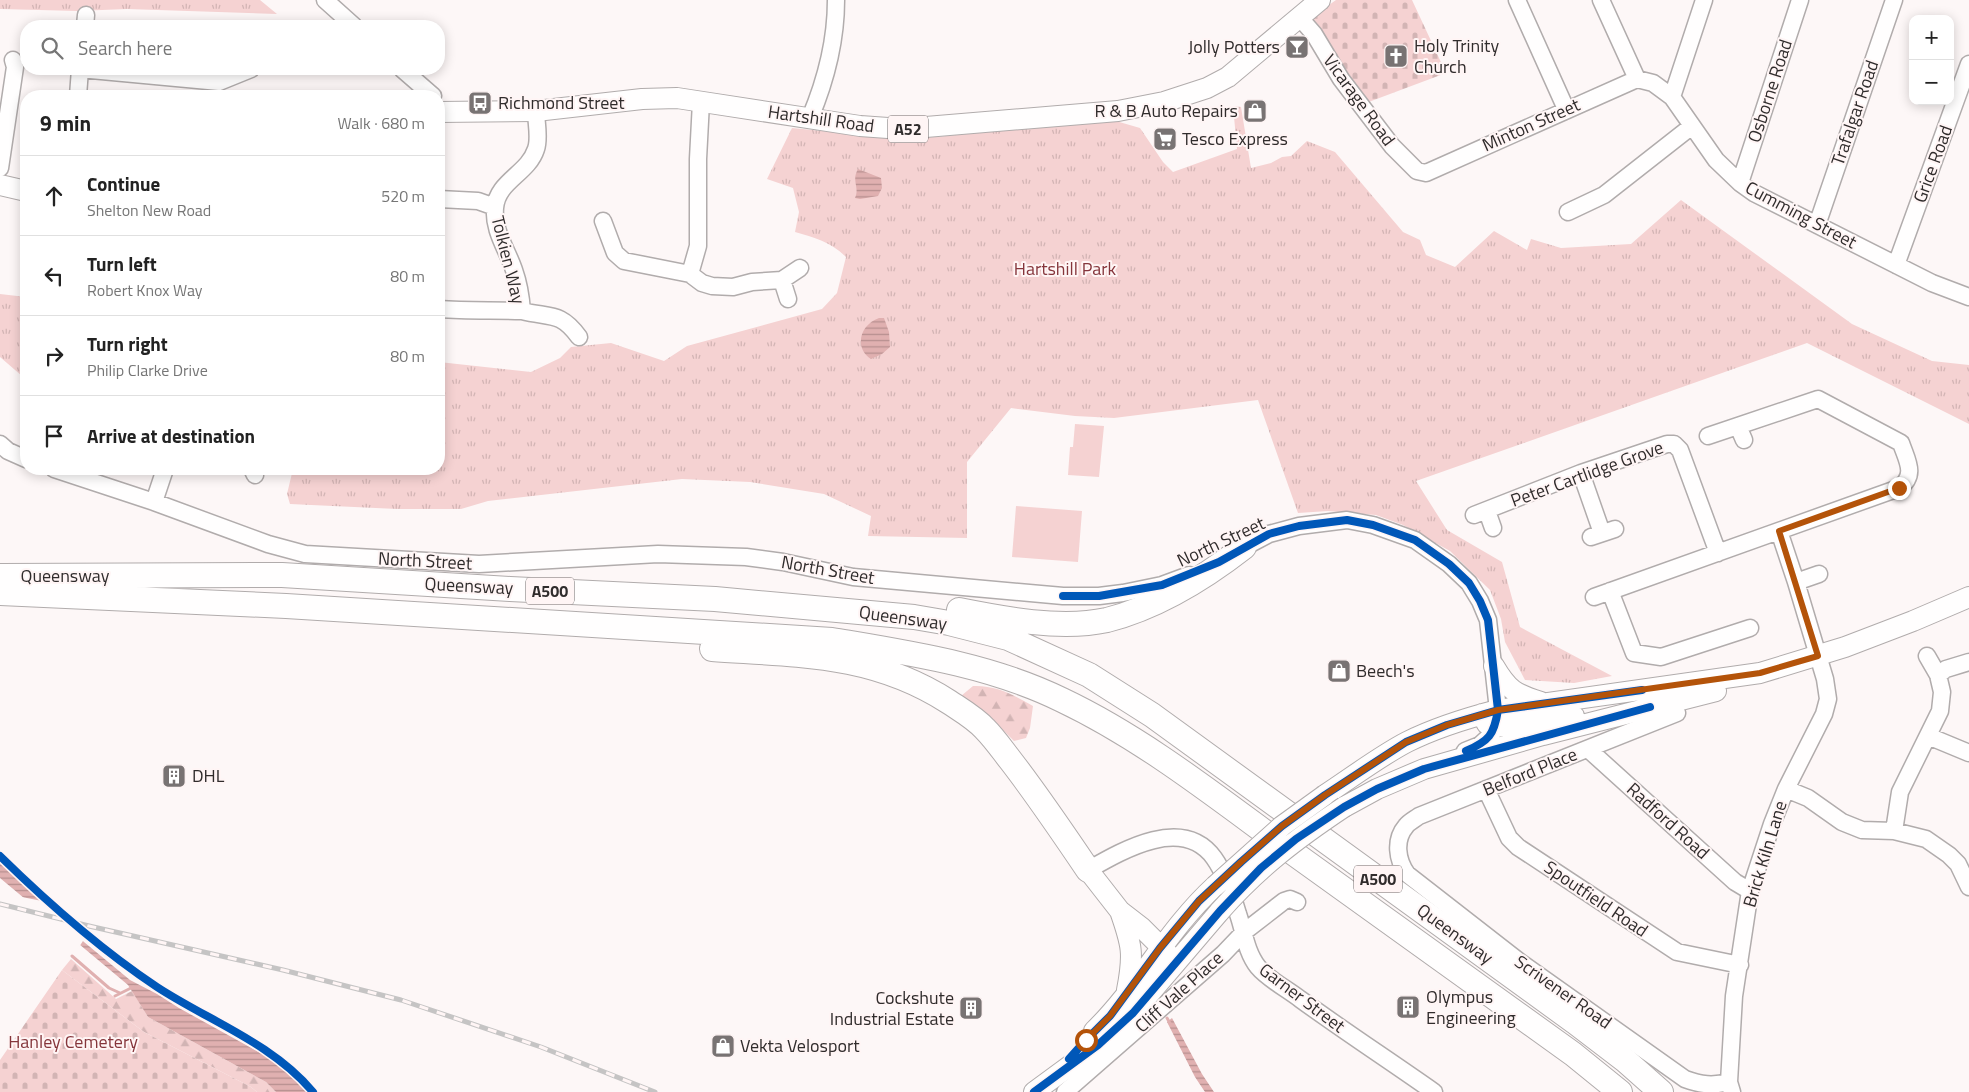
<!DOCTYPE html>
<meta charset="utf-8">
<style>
:root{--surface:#fff;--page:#f6f6f6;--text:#222;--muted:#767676;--line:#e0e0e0}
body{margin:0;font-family:"Titillium Web",sans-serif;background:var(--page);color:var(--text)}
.controls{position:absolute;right:15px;top:15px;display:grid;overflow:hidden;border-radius:10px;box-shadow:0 2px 12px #0003}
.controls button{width:45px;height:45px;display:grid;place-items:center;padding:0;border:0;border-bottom:1px solid var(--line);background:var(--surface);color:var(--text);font:25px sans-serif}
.stop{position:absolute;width:15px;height:15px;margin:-11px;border:4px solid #b45309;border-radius:50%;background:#fff}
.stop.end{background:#b45309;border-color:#fff;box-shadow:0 1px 5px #0008}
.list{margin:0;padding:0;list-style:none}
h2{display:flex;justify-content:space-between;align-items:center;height:65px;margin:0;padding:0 20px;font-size:21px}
h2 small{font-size:16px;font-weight:400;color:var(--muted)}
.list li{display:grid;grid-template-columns:32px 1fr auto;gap:15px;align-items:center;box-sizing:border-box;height:80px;padding:0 20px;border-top:1px solid var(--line)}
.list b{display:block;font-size:19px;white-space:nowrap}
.list p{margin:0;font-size:16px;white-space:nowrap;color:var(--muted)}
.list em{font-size:16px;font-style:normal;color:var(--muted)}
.icon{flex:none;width:28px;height:28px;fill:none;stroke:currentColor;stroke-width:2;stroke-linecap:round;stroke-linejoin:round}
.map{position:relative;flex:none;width:1969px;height:1092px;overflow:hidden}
.search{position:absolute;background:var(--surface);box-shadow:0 2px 12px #0003;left:20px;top:20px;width:425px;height:55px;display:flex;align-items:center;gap:12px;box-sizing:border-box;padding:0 18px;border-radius:20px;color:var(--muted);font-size:19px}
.panel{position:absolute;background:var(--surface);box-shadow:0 2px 12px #0003;left:20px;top:90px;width:425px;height:385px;border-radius:20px}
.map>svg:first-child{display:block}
.forest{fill:url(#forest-firs)}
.cemetery{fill:url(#cemetery-stones)}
.park{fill:url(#park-tufts)}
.pitch{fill:#f5d2d2}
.water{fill:url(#water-rules)}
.pier{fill:#fdf7f7}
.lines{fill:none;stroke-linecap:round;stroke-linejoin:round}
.stream{stroke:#e0b0b0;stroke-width:3}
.minor-casing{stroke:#b1acac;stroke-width:19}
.major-casing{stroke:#b1acac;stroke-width:22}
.highway-casing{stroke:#b1acac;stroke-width:26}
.minor{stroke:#fffefe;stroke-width:16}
.major{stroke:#fffefe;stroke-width:20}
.highway{stroke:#fffefe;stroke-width:24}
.rail-casing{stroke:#c5c4c4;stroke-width:5}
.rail{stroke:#fff5f5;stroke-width:3;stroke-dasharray:9;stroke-linecap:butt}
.major-bridge-casing{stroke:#b1acac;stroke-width:22;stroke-linecap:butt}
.major-bridge{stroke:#fffefe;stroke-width:20}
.cycleway-casing{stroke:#fff5f5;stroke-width:11}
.cycleway{stroke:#0057b8;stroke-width:8}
.route{stroke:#b45309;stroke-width:6}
.labels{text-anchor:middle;stroke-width:4;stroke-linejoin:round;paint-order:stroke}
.shield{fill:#fff5f5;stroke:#6e6868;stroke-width:1}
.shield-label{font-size:16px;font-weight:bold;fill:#302c2c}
.poi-label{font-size:18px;fill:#302c2c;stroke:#fff5f5;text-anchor:start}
.street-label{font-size:18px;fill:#302c2c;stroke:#fff5f5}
.park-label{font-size:18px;fill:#85353b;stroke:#fff5f5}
</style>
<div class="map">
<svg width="1969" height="1092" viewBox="0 0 1969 1092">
<defs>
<pattern id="forest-firs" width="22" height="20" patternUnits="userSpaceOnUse" patternTransform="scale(1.25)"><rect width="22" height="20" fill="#f5d2d2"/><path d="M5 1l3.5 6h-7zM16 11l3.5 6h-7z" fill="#d2b4b4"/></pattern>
<pattern id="cemetery-stones" width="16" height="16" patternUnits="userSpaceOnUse" patternTransform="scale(1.25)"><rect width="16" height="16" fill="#f5d2d2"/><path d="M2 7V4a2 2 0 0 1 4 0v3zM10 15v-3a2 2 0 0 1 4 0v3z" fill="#d2b4b4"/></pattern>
<pattern id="park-tufts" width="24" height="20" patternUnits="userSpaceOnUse" patternTransform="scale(1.25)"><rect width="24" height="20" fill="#f5d2d2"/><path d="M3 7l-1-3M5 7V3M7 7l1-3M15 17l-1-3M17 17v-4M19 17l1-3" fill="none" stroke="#d2b4b4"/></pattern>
<pattern id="water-rules" width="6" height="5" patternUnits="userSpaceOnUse" patternTransform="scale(1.25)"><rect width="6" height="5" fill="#e0b0b0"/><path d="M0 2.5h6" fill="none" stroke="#b68f8f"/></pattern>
</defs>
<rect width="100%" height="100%" fill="#fdf7f7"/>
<path class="forest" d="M 973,686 C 996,685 1014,695 1033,706 L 1030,728 L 1026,738 L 1014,741 L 999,726 L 964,702 L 961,696 Z
M 71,959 L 116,999 L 132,991 L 148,1017 L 266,1082 L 276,1092 L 257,1092 L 251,1087 L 144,1032 L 62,970 Z"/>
<path class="cemetery" d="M 1336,0 L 1412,0 L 1446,73 L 1366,103 L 1308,20 Z
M 62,970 L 144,1032 L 251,1087 L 257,1092 L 0,1092 L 0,1060 Z"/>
<path class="park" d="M 0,0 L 260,0 L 277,14 L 127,9 L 77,11 L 0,9 Z
M 1233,106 L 1241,107 L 1251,168 L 1271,163 L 1282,157 L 1291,156 L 1307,141 L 1335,152 L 1403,232 L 1420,240 L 1426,255 L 1455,267 L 1494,231 L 1527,250 L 1531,239 L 1561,248 L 1631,244 L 1681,200 L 1852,324 L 1932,361 L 1969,365 L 1969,424 L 1807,343 L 1416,481 L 1447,530 L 1502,562 L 1520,627 L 1612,676 L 1574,683 L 1525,680 L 1505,642 L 1501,619 L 1490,590 L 1450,551 L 1403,525 L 1376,515 L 1328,511 L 1298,513 L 1258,400 L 1114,418 L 1075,416 L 1011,408 L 967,462 L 967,538 L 868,536 L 871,516 L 824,494 L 750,482 L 682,479 L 488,501 L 461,509 L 397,509 L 290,504 L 287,494 L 293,469 L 439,469 L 439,362 L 531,372 L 560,358 L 571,347 L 611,343 L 664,361 L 687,346 L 822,309 L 837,293 L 846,257 C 832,243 814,237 795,232 L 799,212 L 793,188 L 767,179 L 792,128 L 895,138 L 936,137 L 1109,119 L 1140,128 L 1163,162 L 1173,172 L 1237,149 Z
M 0,294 L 26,297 L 26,377 L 22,376 L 0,357 Z"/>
<path class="pitch" d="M 1075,424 L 1104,426 L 1099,477 L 1068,475 L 1070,447 L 1073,447 Z
M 1016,506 L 1082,511 L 1078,562 L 1012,557 Z"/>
<path class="water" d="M 858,169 L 881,178 L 882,188 L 878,196 L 860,199 L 855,198 C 860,187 851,181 858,169 Z
M 879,318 L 884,318 L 889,332 L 890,347 L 882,354 L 871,359 C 853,347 861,324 879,318 Z
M 0,859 L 84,942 L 130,980 L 157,994 L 179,1008 L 275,1061 L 287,1069 L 309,1092 L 276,1092 L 266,1082 L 148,1017 L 128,985 L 0,878 Z
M 1172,1018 L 1202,1074 L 1214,1092 L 1205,1092 L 1195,1077 L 1167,1022 Z"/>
<path class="pier" d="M 17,896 L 47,902 L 88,942 L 83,941 L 79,947 Z"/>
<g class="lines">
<path class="stream" d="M 72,956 L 109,988 L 120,993
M 115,996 L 133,987
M 1167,1018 L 1171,1025"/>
<g class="minor-casing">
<path id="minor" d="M 325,0 L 354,26
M 1517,0 L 1566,109
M 1601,0 L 1637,79 L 1653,83 L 1672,97 L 1716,160 L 1740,183 L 1754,193 L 1932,283 L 1969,297
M 1300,18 L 1314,34 L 1341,79 L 1392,146 L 1417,171 L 1426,173 L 1637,79
M 85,26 L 86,15
M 80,69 L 219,82 L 251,69
M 402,69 L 433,96
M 78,96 L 80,69
M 1672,97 L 1704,0
M 810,118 C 826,80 836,42 836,0
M 0,168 L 15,67 L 13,60
M 1740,183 L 1800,0
M 439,199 L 478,201 L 495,207
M 1568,212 L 1604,195 L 1692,126
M 603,221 L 615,253 L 624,261 L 690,274 L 702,283 L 712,286 L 733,287 L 752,282 L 782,280 L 800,268
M 1817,225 L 1894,0
M 1896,265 L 1969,64
M 690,274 L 698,246 L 698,159 L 701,102
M 782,280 L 788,299
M 439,309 C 467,311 494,310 522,311 C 521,297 519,284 514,270 C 507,249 493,231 495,208 C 497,181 528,174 536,149 C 540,138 536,122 536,111
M 522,311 C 550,318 560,311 579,337
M 1738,426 L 1744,440
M 0,444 L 8,451 L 26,459
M 54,469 L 154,502 L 268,544 L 305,554 L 479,564 L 658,554 L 746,557 L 783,562 L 853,577 L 1063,596 L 1099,596 L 1123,593 L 1162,585 L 1189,575
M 252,469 L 255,475
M 1581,473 L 1602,533
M 154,502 L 165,469
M 1487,511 L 1493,528
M 1474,515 L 1581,473 L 1667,444 L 1674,444 L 1680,450 L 1718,553
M 1591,537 L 1615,529
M 1235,552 L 1269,534 L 1299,526 L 1347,520 L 1373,525 L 1415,540 L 1449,564 L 1469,583 L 1480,601 L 1488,620 L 1498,710 L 1492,734 L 1480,745 L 1465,751
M 1796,582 L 1819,574
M 1610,591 L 1634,653 L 1661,657 L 1750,628
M 1594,597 L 1899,488 C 1917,475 1907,461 1901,443 L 1818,399 L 1708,436
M 1938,675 L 1946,669 L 1969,662
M 1677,713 L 1419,816 C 1415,819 1409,822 1406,826 C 1394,840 1397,860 1407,874 L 1520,962 L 1685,1079 C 1701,1085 1713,1086 1729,1082
M 1928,736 L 1969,753
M 1588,749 L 1735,882 L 1750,891
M 1486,789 L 1509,838 L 1518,847 L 1677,952 L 1740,965
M 1786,789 L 1808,798 L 1842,822 L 1862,830 L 1894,831 L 1926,839 L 1949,855 L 1958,864 L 1969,887
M 1894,831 L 1900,792 L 1940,711 L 1942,692 L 1938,675 L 1927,656
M 1088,870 C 1123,850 1183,815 1214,858 C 1224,872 1233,897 1238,914 C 1244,931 1246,952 1258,967 C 1268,979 1287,989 1300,999 C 1344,1031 1390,1061 1434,1092
M 1065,1092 L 1223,954 L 1244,932 L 1284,901 L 1290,899 L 1297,902
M 1732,1092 L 1729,1082 L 1734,996 L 1750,891 L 1772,824 L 1786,789 L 1824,714 L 1828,699 L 1825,679 L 1796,582 L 1779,531"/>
</g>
<g class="major-casing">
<path id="major" d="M 439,112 L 536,111 L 642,99 L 677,98 L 860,126 L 902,129 L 1118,111 L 1164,102 L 1207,88 L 1228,77 L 1320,0
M 0,185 L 26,191
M 1494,666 C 1508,690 1515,694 1541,702
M 1482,714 L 1487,724 L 1494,727 L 1574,716
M 1325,795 C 1351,778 1380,756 1407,742 C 1435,728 1467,718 1498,710 L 1760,673 L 1845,647 L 1913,621 L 1969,597
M 1344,807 L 1377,789 L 1424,769 L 1543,735 L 1716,691
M 1088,870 L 1120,911 L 1142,928 L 1170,956
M 1120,911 C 1132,945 1134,954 1127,990
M 1094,1031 C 1139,987 1168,929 1215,886
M 1034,1092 L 1098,1045 L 1133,1013 L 1220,911"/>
</g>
<g class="highway-casing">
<path id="highway" d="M 0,576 L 282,575 L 510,589 L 715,599 L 914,617 L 949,623 L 1008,638 L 1089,675 L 1152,715 L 1575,1022 L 1626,1061 L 1661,1092
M 0,593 L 286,606 L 832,640 C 909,653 991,665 1062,700 C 1142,738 1214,795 1285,847 C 1381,916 1477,985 1573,1054 L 1620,1092
M 959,610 C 1004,619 1061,630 1107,620 C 1158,607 1203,579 1244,547
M 712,649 C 798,655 873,653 949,702 C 961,710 975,718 985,729 C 995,739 1003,751 1011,761 C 1038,796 1063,833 1088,870"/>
</g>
<use href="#minor" class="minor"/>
<use href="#major" class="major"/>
<use href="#highway" class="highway"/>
<g class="rail-casing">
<path id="rail" d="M 0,904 L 89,926 L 283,970 L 401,1000 L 541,1047 L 655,1092"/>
</g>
<use href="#rail" class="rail"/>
<g class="major-bridge-casing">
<path id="major-bridge" d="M 1215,886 L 1282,826 L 1325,795
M 1220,911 C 1259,867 1296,839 1344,807"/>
</g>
<use href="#major-bridge" class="major-bridge"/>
<g class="cycleway-casing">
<path id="cycleway" d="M 1063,596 L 1099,596 L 1162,585 L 1219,562 L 1269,534 L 1299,526 L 1347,520 L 1373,525 L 1415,540 L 1449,564 L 1469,583 L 1480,601 L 1488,620 L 1498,710 C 1494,735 1489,741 1466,751
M 0,856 C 49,904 100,949 157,987 C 209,1021 272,1043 313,1092
M 1069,1059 L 1086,1040 L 1110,1016 L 1160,948 L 1199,901 L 1241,862 L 1282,826 L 1325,795 L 1406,742 L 1447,725 L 1498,710 L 1642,690
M 1034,1092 L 1098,1045 L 1133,1013 L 1220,911 L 1261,868 L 1296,839 L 1344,807 L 1377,789 L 1424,769 L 1650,707"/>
</g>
<use href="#cycleway" class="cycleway"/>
</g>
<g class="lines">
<path class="route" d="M 1086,1040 L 1110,1016 L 1160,948 L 1199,901 L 1241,862 L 1282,826 L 1325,795 L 1406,742 L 1447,725 L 1498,710 L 1760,673 L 1818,656 L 1779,531 L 1899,488"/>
</g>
<defs>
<g id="bar-square" transform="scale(1.25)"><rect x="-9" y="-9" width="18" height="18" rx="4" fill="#787373" stroke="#fff5f5"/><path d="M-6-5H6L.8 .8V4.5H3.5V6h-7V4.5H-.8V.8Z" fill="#fff"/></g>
<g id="church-square" transform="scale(1.25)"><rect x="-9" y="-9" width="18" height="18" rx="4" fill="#787373" stroke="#fff5f5"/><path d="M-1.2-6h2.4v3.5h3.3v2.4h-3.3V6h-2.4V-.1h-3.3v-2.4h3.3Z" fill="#fff"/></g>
<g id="bus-square" transform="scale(1.25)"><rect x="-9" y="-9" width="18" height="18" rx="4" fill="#787373" stroke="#fff5f5"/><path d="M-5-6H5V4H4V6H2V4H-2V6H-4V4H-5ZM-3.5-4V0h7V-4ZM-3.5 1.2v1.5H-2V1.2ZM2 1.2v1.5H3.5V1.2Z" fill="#fff"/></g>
<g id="shop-square" transform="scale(1.25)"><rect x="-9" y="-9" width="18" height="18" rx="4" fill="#787373" stroke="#fff5f5"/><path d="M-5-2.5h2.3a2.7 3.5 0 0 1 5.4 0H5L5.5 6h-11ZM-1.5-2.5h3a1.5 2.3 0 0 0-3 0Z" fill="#fff"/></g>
<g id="supermarket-square" transform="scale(1.25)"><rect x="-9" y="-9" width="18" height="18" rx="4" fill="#787373" stroke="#fff5f5"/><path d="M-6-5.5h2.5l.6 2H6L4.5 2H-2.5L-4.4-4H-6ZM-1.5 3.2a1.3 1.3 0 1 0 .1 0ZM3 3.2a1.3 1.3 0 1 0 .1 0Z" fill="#fff"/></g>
<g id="building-square" transform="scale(1.25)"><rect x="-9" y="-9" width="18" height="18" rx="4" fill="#787373" stroke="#fff5f5"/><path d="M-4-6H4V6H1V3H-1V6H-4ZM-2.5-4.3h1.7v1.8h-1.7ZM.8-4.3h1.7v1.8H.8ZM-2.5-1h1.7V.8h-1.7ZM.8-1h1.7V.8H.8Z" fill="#fff"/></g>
</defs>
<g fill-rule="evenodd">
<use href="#bar-square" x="1297" y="47"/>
<use href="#church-square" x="1396" y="56"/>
<use href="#bus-square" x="480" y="103"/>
<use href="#shop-square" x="1255" y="111"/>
<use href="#supermarket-square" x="1165" y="139"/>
<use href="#shop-square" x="1339" y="671"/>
<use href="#building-square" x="174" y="776"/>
<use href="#building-square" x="1408" y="1007"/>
<use href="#building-square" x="971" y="1008"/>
<use href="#shop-square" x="723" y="1046"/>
</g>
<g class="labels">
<g class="shield">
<rect x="888" y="115.5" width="40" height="27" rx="4"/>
<rect x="526" y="577.5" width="48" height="27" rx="4"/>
<rect x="1354" y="865.5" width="48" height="27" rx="4"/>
</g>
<g class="shield-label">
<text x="908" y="135">A52</text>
<text x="550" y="597">A500</text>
<text x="1378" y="885">A500</text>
</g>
<g class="poi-label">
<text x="1414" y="52">Holy Trinity<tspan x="1414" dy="21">Church</tspan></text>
<text x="1280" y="53" text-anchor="end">Jolly Potters</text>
<text x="498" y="109">Richmond Street</text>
<text x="1238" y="117" text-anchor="end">R &amp; B Auto Repairs</text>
<text x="1182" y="145">Tesco Express</text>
<text x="1356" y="677">Beech's</text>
<text x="192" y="782">DHL</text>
<text x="1426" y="1003">Olympus<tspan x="1426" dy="21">Engineering</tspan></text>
<text x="954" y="1004" text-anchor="end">Cockshute<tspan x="954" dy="21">Industrial Estate</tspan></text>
<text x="740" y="1052">Vekta Velosport</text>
</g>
<g class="street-label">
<text transform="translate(1770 91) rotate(-72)" y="6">Osborne Road</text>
<text transform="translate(1359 100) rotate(54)" y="6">Vicarage Road</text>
<text transform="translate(1855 113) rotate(-71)" y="6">Trafalgar Road</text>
<text transform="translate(821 119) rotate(8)" y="6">Hartshill Road</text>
<text transform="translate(1531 125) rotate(-24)" y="6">Minton Street</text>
<text transform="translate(1933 164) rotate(-70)" y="6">Grice Road</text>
<text transform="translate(1801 215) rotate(28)" y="6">Cumming Street</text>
<text transform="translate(508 260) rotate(76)" y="6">Tolkien Way</text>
<text transform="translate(1587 474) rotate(-20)" y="6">Peter Cartlidge Grove</text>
<text transform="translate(1221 542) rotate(-25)" y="6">North Street</text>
<text transform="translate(425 561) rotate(3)" y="6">North Street</text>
<text transform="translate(828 570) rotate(10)" y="6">North Street</text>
<text x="65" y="582">Queensway</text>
<text transform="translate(469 586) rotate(3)" y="6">Queensway</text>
<text transform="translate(903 618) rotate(8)" y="6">Queensway</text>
<text transform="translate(1530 772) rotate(-22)" y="6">Belford Place</text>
<text transform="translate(1668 821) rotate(42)" y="6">Radford Road</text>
<text transform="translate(1765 854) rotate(-73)" y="6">Brick Kiln Lane</text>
<text transform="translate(1596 899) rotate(34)" y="6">Spoutfield Road</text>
<text transform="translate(1455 934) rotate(36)" y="6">Queensway</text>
<text transform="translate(1179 992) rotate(-42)" y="6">Cliff Vale Place</text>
<text transform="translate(1563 992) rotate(35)" y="6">Scrivener Road</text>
<text transform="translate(1302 998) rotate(37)" y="6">Garner Street</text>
</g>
<g class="park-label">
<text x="1065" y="275">Hartshill Park</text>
<text x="73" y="1048">Hanley Cemetery</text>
</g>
</g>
</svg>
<div class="controls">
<button>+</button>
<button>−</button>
</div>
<div class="stop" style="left:1086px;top:1040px"></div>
<div class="stop end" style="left:1899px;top:488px"></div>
<div class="search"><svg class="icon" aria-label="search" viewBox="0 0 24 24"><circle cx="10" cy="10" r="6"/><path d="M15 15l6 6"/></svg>Search here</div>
<section class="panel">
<h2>9 min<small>Walk · 680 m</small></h2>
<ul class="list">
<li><svg class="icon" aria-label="ahead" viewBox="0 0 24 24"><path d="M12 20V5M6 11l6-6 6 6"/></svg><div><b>Continue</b><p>Shelton New Road</p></div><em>520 m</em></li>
<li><svg class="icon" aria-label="left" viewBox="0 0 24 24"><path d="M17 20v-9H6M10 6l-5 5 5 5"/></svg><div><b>Turn left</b><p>Robert Knox Way</p></div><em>80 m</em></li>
<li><svg class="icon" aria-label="right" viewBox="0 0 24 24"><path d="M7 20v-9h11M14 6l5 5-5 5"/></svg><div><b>Turn right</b><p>Philip Clarke Drive</p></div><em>80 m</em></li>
<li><svg class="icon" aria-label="arrive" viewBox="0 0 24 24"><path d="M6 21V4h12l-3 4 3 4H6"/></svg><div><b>Arrive at destination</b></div></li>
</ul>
</section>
</div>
